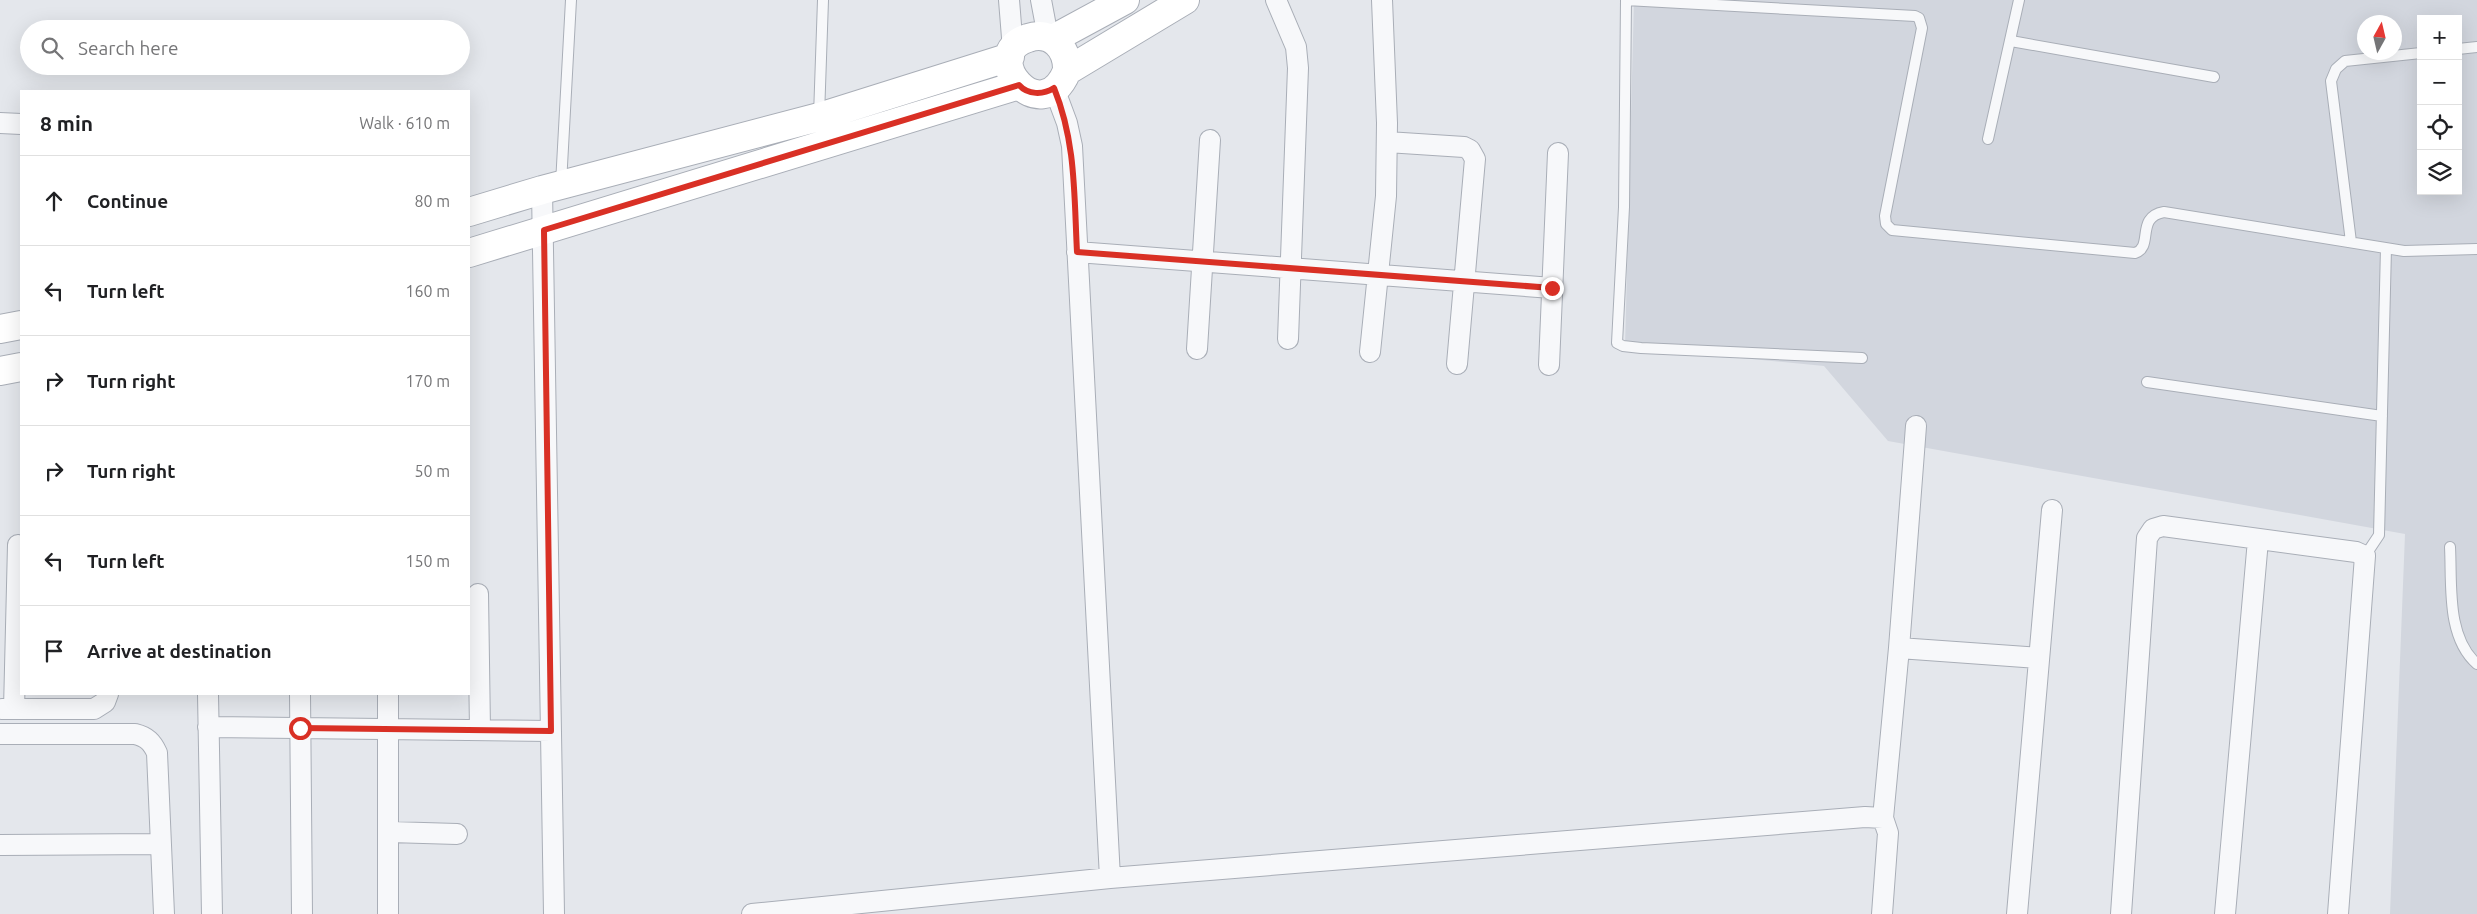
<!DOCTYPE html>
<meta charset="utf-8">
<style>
:root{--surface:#fff;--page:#f2f2f2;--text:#202124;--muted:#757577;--line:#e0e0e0}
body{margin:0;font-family:Ubuntu,sans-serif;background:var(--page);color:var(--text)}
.controls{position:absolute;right:15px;top:15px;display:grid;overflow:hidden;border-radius:0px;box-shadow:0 5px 20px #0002}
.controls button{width:45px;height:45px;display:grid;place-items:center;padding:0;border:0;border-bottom:1px solid var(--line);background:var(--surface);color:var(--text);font:25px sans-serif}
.compass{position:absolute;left:2357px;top:15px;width:45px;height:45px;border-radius:50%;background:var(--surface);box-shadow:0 5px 20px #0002;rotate:8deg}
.stop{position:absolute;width:15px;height:15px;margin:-11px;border:4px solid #d93025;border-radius:50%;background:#fff}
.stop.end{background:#d93025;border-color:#fff;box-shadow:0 1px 5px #0008}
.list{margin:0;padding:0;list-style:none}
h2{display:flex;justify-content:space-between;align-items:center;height:65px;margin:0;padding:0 20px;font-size:21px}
h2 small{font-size:16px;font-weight:400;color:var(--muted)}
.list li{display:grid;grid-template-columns:32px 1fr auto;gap:15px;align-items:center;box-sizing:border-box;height:90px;padding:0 20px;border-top:1px solid var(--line)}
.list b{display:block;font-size:19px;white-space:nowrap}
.list em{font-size:16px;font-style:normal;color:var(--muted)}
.icon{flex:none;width:28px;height:28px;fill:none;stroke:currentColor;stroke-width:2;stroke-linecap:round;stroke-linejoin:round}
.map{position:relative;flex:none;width:2477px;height:914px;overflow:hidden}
.search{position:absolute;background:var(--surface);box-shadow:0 5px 20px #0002;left:20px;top:20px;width:450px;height:55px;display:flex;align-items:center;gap:12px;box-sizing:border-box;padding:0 18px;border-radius:28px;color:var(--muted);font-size:19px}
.panel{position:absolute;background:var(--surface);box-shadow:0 5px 20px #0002;left:20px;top:90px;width:450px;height:605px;border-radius:0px}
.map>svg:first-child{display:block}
.built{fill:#d2d6de;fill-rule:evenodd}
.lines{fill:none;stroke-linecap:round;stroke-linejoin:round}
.lane-casing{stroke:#a9aeb7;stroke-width:12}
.street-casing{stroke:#a9aeb7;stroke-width:22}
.secondary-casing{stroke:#a9aeb7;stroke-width:30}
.lane{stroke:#f7f8fa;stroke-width:10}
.street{stroke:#f7f8fa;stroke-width:20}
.secondary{stroke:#fff;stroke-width:28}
.route{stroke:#d93025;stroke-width:6}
</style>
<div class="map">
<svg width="2477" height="914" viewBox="0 0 2477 914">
<rect width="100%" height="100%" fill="#e4e7ec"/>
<path class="built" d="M 1634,0 L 2477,0 L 2477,914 L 2390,914 L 2405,534 L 1888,441 L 1824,366 L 1625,347 ZM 2421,19 L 2458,19 L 2458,191 L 2421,191 ZM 2364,22 L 2394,22 L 2394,52 L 2364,52 Z"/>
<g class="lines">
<g class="lane-casing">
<path id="lane" d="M 1626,0 L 1915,16 L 1919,18 L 1922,28 L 1885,216 L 1886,224 L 1892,230 L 2135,253 C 2154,247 2135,217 2164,212 L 2404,251 L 2477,249
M 1626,0 L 1624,207 L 1617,343 L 1623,346 L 1641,348 L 1862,358
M 2011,41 L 2214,77
M 2458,49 L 2477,47
M 819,116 L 823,0
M 1988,139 L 2019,0
M 561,184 L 571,0
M 2351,242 L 2331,81 L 2336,69 L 2345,61 L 2421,53
M 2147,382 L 2382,416
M 2450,547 C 2452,584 2446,637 2477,664
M 2365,556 L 2379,535 L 2386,248"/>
</g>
<g class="street-casing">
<path id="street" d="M 1009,0 L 1013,50
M 1041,0 L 1048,37
M 1276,0 L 1296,47 L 1298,68 L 1288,339
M 1054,88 L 1067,123 L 1072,146 L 1110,878 L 1865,817 L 1883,818 L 1888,833 L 1882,914
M 0,123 L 21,124
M 1387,142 L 1464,147 L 1470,150 L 1475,159 L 1457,364
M 542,190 L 554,914
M 1077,252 L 1552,288
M 1197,349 L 1210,140
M 1370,352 L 1386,196 L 1387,123 L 1382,0
M 1549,365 L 1558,153
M 478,594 L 480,730
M 1899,648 L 2039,658
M 208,694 L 212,914
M 300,694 L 302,914
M 388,694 L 388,914
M 2,709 L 94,709 L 105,702 L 108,694
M 14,709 L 18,545
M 208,727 L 551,731
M 0,734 L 135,734 C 147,737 152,742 157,753 L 164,914
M 1883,818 L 1899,648 L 1916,426
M 390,832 L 457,834
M 0,845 L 161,844
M 752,914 L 1110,878
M 2017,914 L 2052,510
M 2121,914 L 2147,538 L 2153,529 L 2163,526 L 2356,552 L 2365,556 L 2338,914
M 2225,914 L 2258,540"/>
</g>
<g class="secondary-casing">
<path id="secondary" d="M 1053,39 L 1125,0
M 1067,71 C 1068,48 1051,30 1028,38 C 976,54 1041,133 1067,71 L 1185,0
M 469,212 L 542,190 L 819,117 L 1010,57
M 469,253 L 1019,85
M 0,329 L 21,325
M 0,371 L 21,367"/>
</g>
<use href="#lane" class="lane"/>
<use href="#street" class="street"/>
<use href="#secondary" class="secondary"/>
</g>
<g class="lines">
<path class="route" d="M 300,728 L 551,731 L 544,230 L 1019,85 C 1028,95 1043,95 1054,88 C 1076,142 1074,195 1077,252 L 1552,288"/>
</g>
</svg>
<div class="controls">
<button>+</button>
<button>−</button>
<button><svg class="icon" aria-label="locate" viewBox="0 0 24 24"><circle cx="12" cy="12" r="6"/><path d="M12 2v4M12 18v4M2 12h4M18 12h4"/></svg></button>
<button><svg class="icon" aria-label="layers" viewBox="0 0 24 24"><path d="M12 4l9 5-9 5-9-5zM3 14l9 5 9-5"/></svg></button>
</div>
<svg class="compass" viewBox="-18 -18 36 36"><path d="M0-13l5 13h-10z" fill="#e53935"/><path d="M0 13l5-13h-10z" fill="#757577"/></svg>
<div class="stop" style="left:300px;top:728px"></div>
<div class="stop end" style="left:1552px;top:288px"></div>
<div class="search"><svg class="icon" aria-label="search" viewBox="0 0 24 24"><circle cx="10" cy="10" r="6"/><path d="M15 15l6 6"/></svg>Search here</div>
<section class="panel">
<h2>8 min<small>Walk · 610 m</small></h2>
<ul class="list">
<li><svg class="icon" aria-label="ahead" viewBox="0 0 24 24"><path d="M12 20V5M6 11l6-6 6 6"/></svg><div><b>Continue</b></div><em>80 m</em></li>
<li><svg class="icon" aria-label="left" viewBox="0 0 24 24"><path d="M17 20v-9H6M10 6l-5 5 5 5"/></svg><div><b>Turn left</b></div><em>160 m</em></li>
<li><svg class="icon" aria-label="right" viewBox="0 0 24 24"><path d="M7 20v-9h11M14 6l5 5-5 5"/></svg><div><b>Turn right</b></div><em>170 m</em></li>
<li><svg class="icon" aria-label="right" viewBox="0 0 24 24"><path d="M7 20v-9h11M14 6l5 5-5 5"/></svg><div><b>Turn right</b></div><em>50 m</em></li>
<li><svg class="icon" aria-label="left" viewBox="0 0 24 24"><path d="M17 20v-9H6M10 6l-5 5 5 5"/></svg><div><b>Turn left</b></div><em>150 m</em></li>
<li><svg class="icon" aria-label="arrive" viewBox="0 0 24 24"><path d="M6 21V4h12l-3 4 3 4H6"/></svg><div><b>Arrive at destination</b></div></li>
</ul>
</section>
</div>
